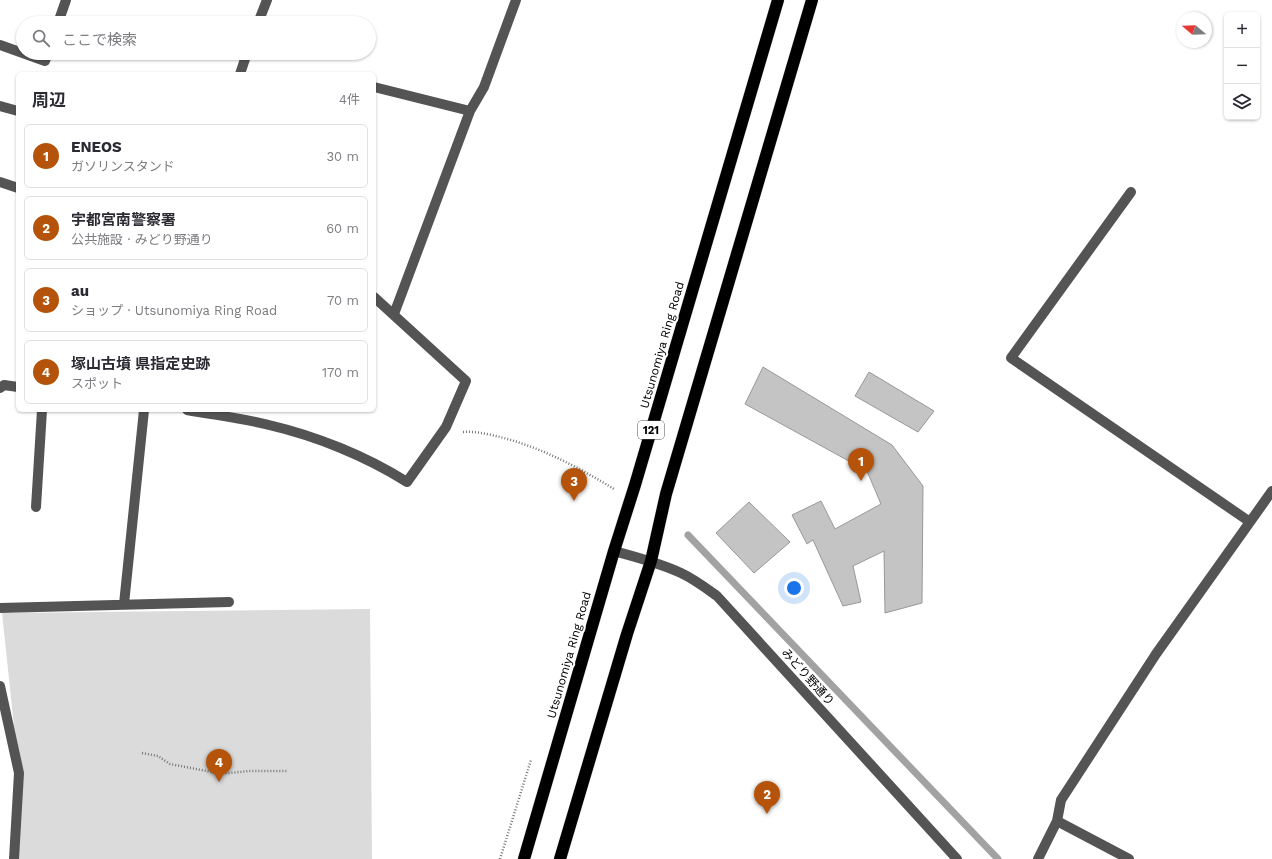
<!DOCTYPE html>
<html lang="ja">
<meta charset="utf-8">
<style>
:root{--surface:#fff;--page:#f2f2f3;--text:#2b2b33;--muted:#7c7c81;--line:#e1e1e2;--accent:#b45309}
body{margin:0;font-family:"Work Sans","Noto Sans JP",sans-serif;background:var(--page);color:var(--text)}
.controls{position:absolute;right:12px;top:12px;display:grid;overflow:hidden;border-radius:6px;box-shadow:0 1px 3px #0004}
.controls button{width:36px;height:36px;display:grid;place-items:center;padding:0;border:0;border-bottom:1px solid var(--line);background:var(--surface);color:var(--text);font:20px sans-serif}
.compass{position:absolute;left:1176px;top:12px;width:36px;height:36px;border-radius:50%;background:var(--surface);box-shadow:0 1px 3px #0004;rotate:289deg}
.you{position:absolute;left:794px;top:588px;width:14px;height:14px;margin:-10px;border:3px solid #fff;border-radius:50%;background:#1a73e8;box-shadow:0 0 0 6px #1a73e833}
.badge{display:grid;place-items:center;width:26px;height:26px;border-radius:50%;background:var(--accent);color:#fff;font-size:13px;font-weight:700}
.pin{position:absolute;translate:-50% -33px;filter:drop-shadow(0 1px 2px #0008)}
.pin::after{content:'';position:absolute;top:21px;width:14px;height:12px;background:inherit;clip-path:polygon(0 0,100% 0,50% 100%)}
.list{margin:0;padding:0;list-style:none}
h2{display:flex;justify-content:space-between;align-items:center;height:52px;margin:0;padding:0 16px;font-size:17px}
h2 small{font-size:13px;font-weight:400;color:var(--muted)}
.list li{display:grid;grid-template-columns:26px 1fr auto;gap:12px;align-items:center;box-sizing:border-box;height:64px;margin:0 8px 8px;padding:0 8px;border:1px solid var(--line);border-radius:6px}
.list b{display:block;font-size:15px;white-space:nowrap}
.list p{margin:0;font-size:13px;white-space:nowrap;color:var(--muted)}
.list em{font-size:13px;font-style:normal;color:var(--muted)}
.icon{flex:none;width:22px;height:22px;fill:none;stroke:currentColor;stroke-width:2;stroke-linecap:round;stroke-linejoin:round}
.map{position:relative;flex:none;width:1272px;height:859px;overflow:hidden}
.search{position:absolute;background:var(--surface);box-shadow:0 1px 3px #0004;left:16px;top:16px;width:360px;height:44px;display:flex;align-items:center;gap:10px;box-sizing:border-box;padding:0 14px;border-radius:22px;color:var(--muted);font-size:15px}
.panel{position:absolute;background:var(--surface);box-shadow:0 1px 3px #0004;left:16px;top:72px;width:360px;height:340px;border-radius:6px}
.map>svg:first-child{display:block}
.green{fill:#dbdbdb}
.lines{fill:none;stroke-linecap:round;stroke-linejoin:round}
.stream{stroke:#a2a2a2;stroke-width:7}
.building{fill:#c4c4c4;stroke:#989898}
.highway-casing{stroke:#dbdbdb;stroke-width:13}
.path{stroke:#767676;stroke-width:2.5;stroke-dasharray:1 2;stroke-linecap:butt}
.minor{stroke:#545454;stroke-width:10}
.highway{stroke:#000;stroke-width:12}
.labels{text-anchor:middle;stroke-width:4;stroke-linejoin:round;paint-order:stroke}
.shield{fill:#fff;stroke:#4c4c4c;stroke-width:1}
.shield-label{font-size:11px;font-weight:bold;fill:#000}
.street-label{font-size:12px;fill:#000;stroke:#fff}
</style>
<div class="map">
<svg width="1272" height="859" viewBox="0 0 1272 859">
<rect width="100%" height="100%" fill="#fff"/>
<path class="green" d="M 370,609 L 372,859 L 17,859 L 19,773 L 2,613 Z"/>
<g class="lines">
<path class="stream" d="M 688,535 L 998,859"/>
</g>
<path class="building" d="M 763,367 L 892,445 L 923,486 L 922,603 L 885,613 L 884,551 L 853,566 L 861,602 L 843,606 L 813,540 L 807,544 L 792,515 L 821,501 L 835,529 L 881,504 L 867,471 L 745,404 Z
M 869,372 L 934,411 L 918,432 L 855,396 Z
M 749,502 L 790,542 L 754,573 L 716,533 Z"/>
<g class="lines">
<g class="highway-casing">
<path id="highway" d="M 524,859 L 614,551 L 635,485 L 778,0
M 560,859 L 627,634 L 651,561 L 666,494 L 812,0"/>
</g>
<path class="path" d="M 463,432 C 475,431 488,434 500,437 C 540,447 578,467 614,489
M 142,753 L 158,756 L 170,764 L 217,773 L 230,773 L 249,771 L 288,771
M 500,859 L 531,760"/>
<path class="minor" d="M 58,23 L 66,0
M 258,23 L 267,0
M 0,45 L 45,61 L 48,53
M 240,74 L 247,53
M 374,87 L 470,111
M 0,106 L 18,111
M 0,182 L 18,188
M 1131,192 L 1011,358 L 1250,522
M 394,314 L 470,111 L 484,87 L 516,0
M 0,388 L 4,385 L 18,387
M 187,410 C 214,415 242,418 269,425 C 316,436 366,456 407,482 L 446,427 L 466,381 L 374,297
M 36,507 L 42,410
M 614,551 C 636,557 660,563 681,573 C 694,579 706,588 717,596 L 957,859
M 124,604 L 144,410
M 0,608 L 229,602
M 0,686 L 19,773 L 14,859
M 1057,821 L 1061,800 L 1156,654 L 1272,491
M 1038,859 L 1057,821 L 1129,859"/>
<use href="#highway" class="highway"/>
</g>
<g class="labels">
<rect class="shield" x="638" y="421" width="26" height="18" rx="3"/>
<g class="shield-label">
<text x="651" y="434">121</text>
</g>
<g class="street-label">
<text transform="translate(662 345) rotate(-74)" y="4">Utsunomiya Ring Road</text>
<text transform="translate(569 655) rotate(-74)" y="4">Utsunomiya Ring Road</text>
<text transform="translate(808 677) rotate(48)" y="4">みどり野通り</text>
</g>
</g>
</svg>
<div class="controls">
<button>+</button>
<button>−</button>
<button><svg class="icon" aria-label="layers" viewBox="0 0 24 24"><path d="M12 4l9 5-9 5-9-5zM3 14l9 5 9-5"/></svg></button>
</div>
<svg class="compass" viewBox="-18 -18 36 36"><path d="M0-13l5 13h-10z" fill="#e53935"/><path d="M0 13l5-13h-10z" fill="#7c7c81"/></svg>
<div class="you"></div>
<div class="pin badge" style="left:861px;top:481px">1</div>
<div class="pin badge" style="left:767px;top:814px">2</div>
<div class="pin badge" style="left:574px;top:501px">3</div>
<div class="pin badge" style="left:219px;top:782px">4</div>
<div class="search"><svg class="icon" aria-label="search" viewBox="0 0 24 24"><circle cx="10" cy="10" r="6"/><path d="M15 15l6 6"/></svg>ここで検索</div>
<section class="panel">
<h2>周辺<small>4件</small></h2>
<ul class="list">
<li><span class="badge">1</span><div><b>ENEOS</b><p>ガソリンスタンド</p></div><em>30 m</em></li>
<li><span class="badge">2</span><div><b>宇都宮南警察署</b><p>公共施設 · みどり野通り</p></div><em>60 m</em></li>
<li><span class="badge">3</span><div><b>au</b><p>ショップ · Utsunomiya Ring Road</p></div><em>70 m</em></li>
<li><span class="badge">4</span><div><b>塚山古墳 県指定史跡</b><p>スポット</p></div><em>170 m</em></li>
</ul>
</section>
</div>
